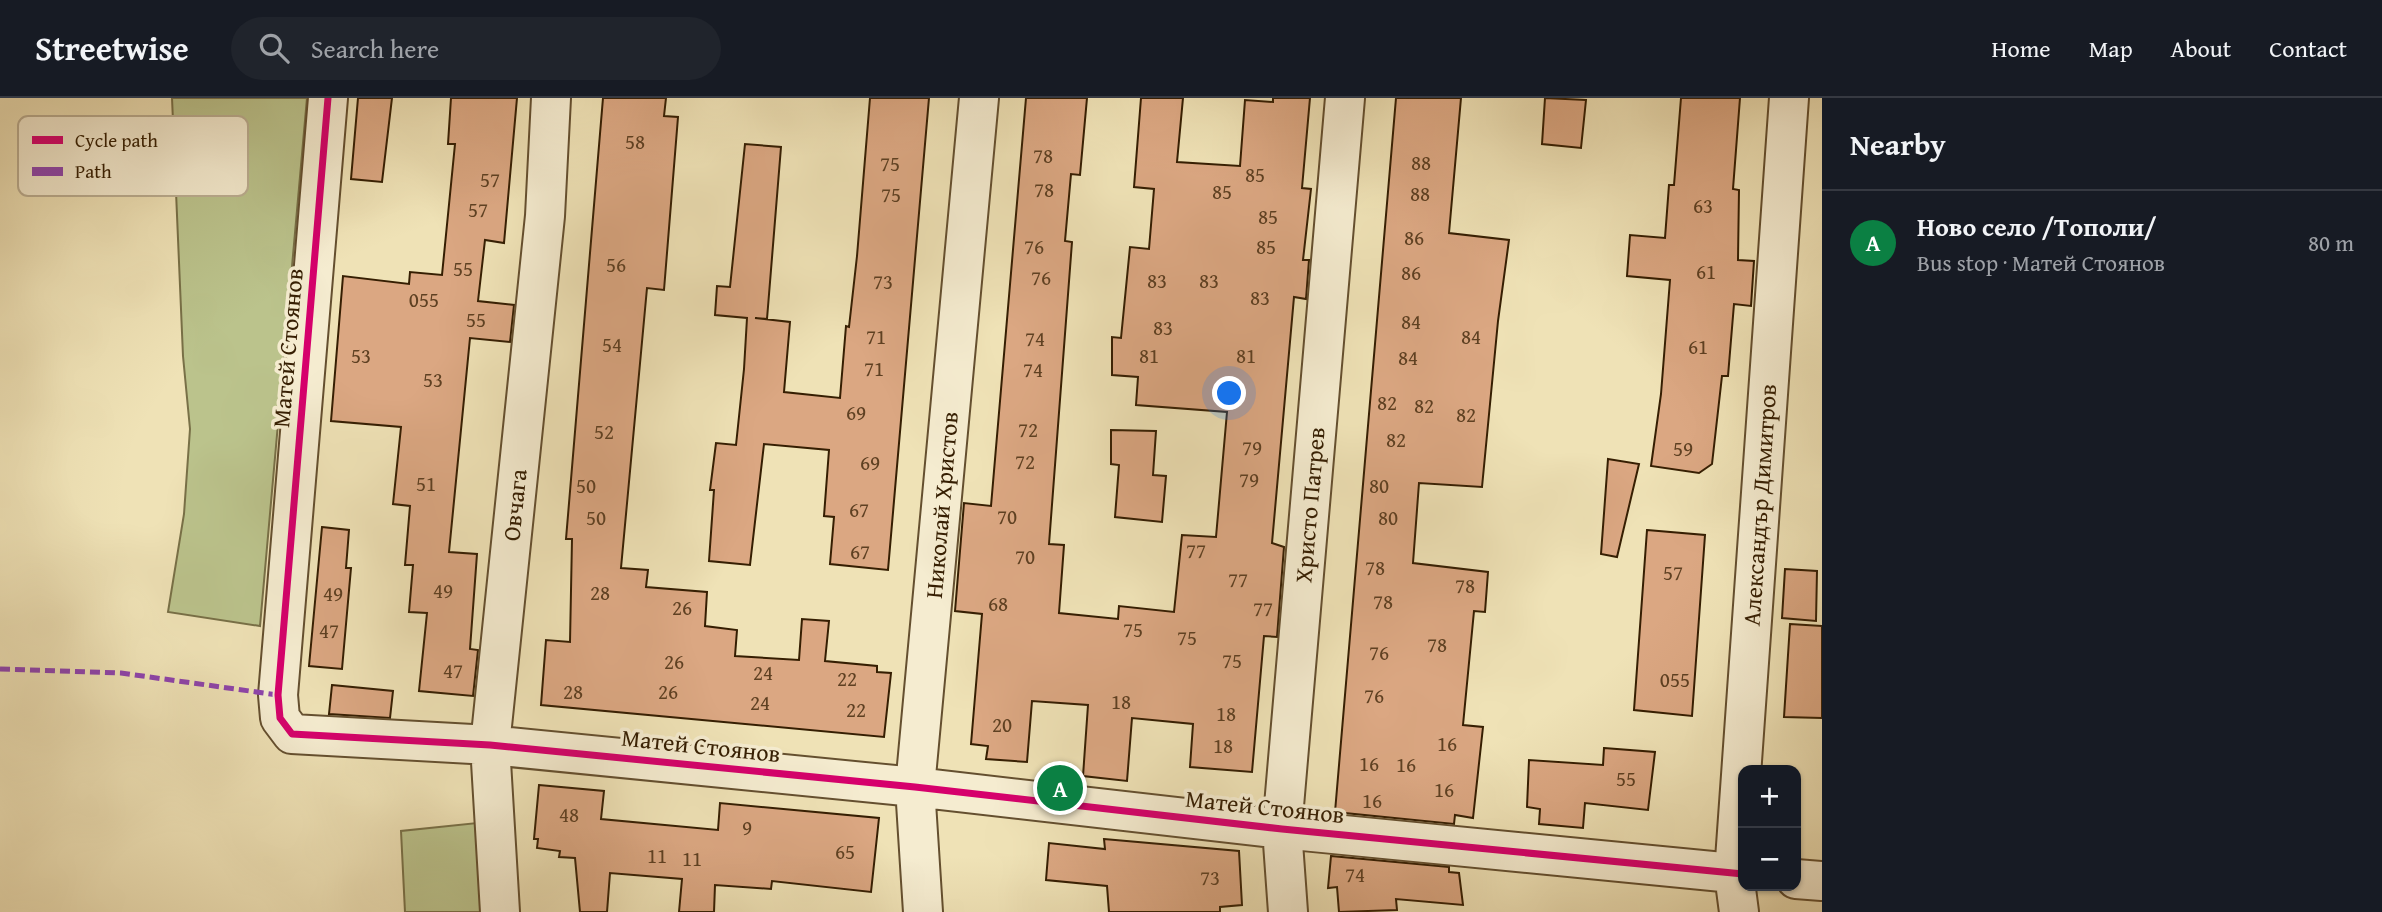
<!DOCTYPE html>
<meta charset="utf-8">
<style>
:root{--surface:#171b24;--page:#20242c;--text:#f1f3f6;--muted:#9ea1a6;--line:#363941;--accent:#0b8043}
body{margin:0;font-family:"Gentium Book Plus",serif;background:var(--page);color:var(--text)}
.controls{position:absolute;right:21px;bottom:21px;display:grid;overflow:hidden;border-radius:14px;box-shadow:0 2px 5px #0004}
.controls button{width:63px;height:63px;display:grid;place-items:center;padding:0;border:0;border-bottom:2px solid var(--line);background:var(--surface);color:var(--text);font:35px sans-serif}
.you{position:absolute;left:1230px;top:296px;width:24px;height:24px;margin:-18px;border:5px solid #fff;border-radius:50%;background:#1a73e8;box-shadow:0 0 0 10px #1a73e833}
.badge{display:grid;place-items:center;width:46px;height:46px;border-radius:50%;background:var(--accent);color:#fff;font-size:23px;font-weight:700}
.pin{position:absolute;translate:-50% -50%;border:4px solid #fff;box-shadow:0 2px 7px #0006}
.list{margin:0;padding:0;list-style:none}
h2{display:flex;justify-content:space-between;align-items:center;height:91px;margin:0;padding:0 28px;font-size:30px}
h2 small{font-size:23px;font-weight:400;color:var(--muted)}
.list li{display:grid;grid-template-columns:46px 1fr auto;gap:21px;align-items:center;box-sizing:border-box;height:105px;padding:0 28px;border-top:2px solid var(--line)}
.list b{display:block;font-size:26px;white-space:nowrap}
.list p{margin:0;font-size:23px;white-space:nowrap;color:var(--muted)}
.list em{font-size:23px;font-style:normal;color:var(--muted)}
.icon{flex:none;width:38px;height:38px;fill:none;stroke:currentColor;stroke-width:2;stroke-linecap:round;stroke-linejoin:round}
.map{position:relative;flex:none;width:1822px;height:814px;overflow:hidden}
header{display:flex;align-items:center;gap:42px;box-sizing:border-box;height:98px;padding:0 35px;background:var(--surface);border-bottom:2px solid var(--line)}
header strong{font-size:33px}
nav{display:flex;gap:38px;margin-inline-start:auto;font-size:24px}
.search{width:490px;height:63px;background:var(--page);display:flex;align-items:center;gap:18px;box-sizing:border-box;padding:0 24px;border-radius:38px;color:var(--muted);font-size:26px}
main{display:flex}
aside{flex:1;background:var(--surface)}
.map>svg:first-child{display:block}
.green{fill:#bbc38c;stroke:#787047;stroke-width:2}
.building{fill:#dba782;stroke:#351e02;stroke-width:2}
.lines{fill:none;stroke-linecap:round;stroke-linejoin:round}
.minor-casing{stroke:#644f2f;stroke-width:42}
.minor{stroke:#f5ecd0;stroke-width:38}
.quiet{stroke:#8e44ad;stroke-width:5;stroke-dasharray:10 5;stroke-linecap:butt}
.cycleway-casing{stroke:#f5ecd0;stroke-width:11}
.cycleway{stroke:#d6006c;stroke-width:7}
.labels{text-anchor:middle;stroke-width:7;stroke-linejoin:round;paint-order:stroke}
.number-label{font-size:21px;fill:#5e4022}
.street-label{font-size:24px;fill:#351e02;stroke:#f5ecd0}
.key{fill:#f5ecd0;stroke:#bbae92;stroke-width:2}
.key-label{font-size:19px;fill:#351e02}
</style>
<header>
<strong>Streetwise</strong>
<div class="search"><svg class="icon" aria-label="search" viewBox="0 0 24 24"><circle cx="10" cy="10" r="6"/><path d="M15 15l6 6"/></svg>Search here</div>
<nav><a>Home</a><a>Map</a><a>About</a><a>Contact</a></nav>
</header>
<main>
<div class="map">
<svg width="1822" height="814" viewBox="0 0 1822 814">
<rect width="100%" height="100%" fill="#efe2b6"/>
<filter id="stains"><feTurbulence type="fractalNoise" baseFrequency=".00286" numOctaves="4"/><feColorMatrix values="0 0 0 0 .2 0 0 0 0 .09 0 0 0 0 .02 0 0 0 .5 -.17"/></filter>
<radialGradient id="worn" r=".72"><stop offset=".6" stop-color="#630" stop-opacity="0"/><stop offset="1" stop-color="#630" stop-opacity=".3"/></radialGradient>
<path class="green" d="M 172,0 L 307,0 L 260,528 L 168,514 L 184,416 L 190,331 L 183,258 Z
M 477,725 L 483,814 L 405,814 L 401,733 Z"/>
<path class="building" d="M 358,0 L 392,0 L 382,84 L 351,81 Z
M 451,0 L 517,0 L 504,145 L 485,142 L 478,203 L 514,207 L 510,244 L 470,240 L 449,454 L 477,456 L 470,551 L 478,552 L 473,598 L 419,593 L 427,515 L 409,514 L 413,467 L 405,467 L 410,408 L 393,406 L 401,329 L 331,323 L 343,178 L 409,186 L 410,174 L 442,177 L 455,46 L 448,46 Z
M 603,0 L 666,0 L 664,18 L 678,19 L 664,192 L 647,190 L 621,470 L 648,472 L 646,489 L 707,494 L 705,528 L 737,532 L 735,558 L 799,562 L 802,521 L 829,523 L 825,563 L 877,568 L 877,574 L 891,575 L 884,639 L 541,607 L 546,542 L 570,544 L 572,441 L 566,441 Z
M 870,0 L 929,0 L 888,472 L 830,466 L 834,419 L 824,418 L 829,352 L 764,346 L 750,467 L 709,463 L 714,392 L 710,392 L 716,345 L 736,347 L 744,271 L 747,220 L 715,217 L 717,188 L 730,189 L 745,46 L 781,49 L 767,221 L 755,220 L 790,224 L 784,294 L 840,300 L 846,228 L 849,229 L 857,158 Z
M 1026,0 L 1087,0 L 1080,77 L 1071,76 L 1065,143 L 1072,144 L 1049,446 L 1064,447 L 1059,515 L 1118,521 L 1119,508 L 1174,514 L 1182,437 L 1216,439 L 1227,314 L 1136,307 L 1138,279 L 1112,277 L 1112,239 L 1121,240 L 1130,149 L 1149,151 L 1154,91 L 1134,89 L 1141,0 L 1183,0 L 1177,64 L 1240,68 L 1245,2 L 1273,4 L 1273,0 L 1310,0 L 1302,90 L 1311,91 L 1303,162 L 1309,162 L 1306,201 L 1294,199 L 1272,445 L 1284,449 L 1277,539 L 1264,538 L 1252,674 L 1190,669 L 1193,626 L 1132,620 L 1127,683 L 1083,678 L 1088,607 L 1032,603 L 1027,664 L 986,661 L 988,648 L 971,646 L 982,516 L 955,513 L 964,405 L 991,408 Z
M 1396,0 L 1461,0 L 1449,135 L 1509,142 L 1498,223 L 1482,389 L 1419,385 L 1413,465 L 1488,474 L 1485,514 L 1474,513 L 1463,627 L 1483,629 L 1473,720 L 1455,717 L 1454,726 L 1335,714 Z
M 1545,0 L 1586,2 L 1581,50 L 1542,46 Z
M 1681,0 L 1740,0 L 1733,91 L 1739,92 L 1738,162 L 1754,163 L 1751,208 L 1734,206 L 1728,278 L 1722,278 L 1712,366 L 1699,375 L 1651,368 L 1661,296 L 1670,182 L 1627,178 L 1630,137 L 1665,140 L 1669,87 L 1674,87 Z
M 1111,332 L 1156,333 L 1153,377 L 1166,378 L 1162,424 L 1115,419 L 1119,367 L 1111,366 Z
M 1608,361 L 1639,366 L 1617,459 L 1601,456 Z
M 322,429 L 349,432 L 346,470 L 351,470 L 342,571 L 309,568 Z
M 1647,432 L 1705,437 L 1692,618 L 1634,612 Z
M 1785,471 L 1817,473 L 1816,523 L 1782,520 Z
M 1790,526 L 1822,528 L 1822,620 L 1784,619 Z
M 332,587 L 393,593 L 390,620 L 329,616 Z
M 1604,650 L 1655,654 L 1648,712 L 1585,705 L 1583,730 L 1539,726 L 1540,711 L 1527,709 L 1529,662 L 1603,667 Z
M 539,687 L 604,693 L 601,721 L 718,732 L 720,705 L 879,720 L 871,794 L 772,783 L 771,791 L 715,787 L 714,814 L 679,814 L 682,781 L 610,775 L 607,814 L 580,814 L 575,760 L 559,759 L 560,753 L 537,750 L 538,741 L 534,741 Z
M 1104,741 L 1239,753 L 1242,807 L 1220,809 L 1220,814 L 1109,814 L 1107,788 L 1046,782 L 1049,745 L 1105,751 Z
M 1331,758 L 1449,769 L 1449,774 L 1459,775 L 1463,807 L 1396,801 L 1397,812 L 1339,814 L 1337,789 L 1328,790 Z"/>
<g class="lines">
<g class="minor-casing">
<path id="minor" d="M 328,0 L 278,597 L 280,620 L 292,636 L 490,647 L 915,689 L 1282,731 L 1743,776
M 1796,781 L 1822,783
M 500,814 L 490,647 L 545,118 L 551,0
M 923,814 L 915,689 L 979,0
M 1288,814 L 1282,731 L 1345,0
M 1739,814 L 1734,776 L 1789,0"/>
</g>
<use href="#minor" class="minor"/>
<path class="quiet" d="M 0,571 L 121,575 L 278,597"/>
<g class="cycleway-casing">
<path id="cycleway" d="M 328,0 L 278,597 L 280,620 L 292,636 L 490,647 L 915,689 L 1282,731 L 1743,776"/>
</g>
<use href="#cycleway" class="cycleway"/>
</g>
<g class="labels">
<g class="number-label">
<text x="635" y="51">58</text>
<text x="1043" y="65">78</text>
<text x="1421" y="72">88</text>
<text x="890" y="73">75</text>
<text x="1255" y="84">85</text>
<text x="490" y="89">57</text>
<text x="1044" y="99">78</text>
<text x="1222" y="101">85</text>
<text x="1420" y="103">88</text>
<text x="891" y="104">75</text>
<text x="1703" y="115">63</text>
<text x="478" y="119">57</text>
<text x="1268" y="126">85</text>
<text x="1414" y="147">86</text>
<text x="1034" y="156">76</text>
<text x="1266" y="156">85</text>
<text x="616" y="174">56</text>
<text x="463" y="178">55</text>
<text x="1706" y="181">61</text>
<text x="1411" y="182">86</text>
<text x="1041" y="187">76</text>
<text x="1157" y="190">83</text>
<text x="1209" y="190">83</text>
<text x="883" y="191">73</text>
<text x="1260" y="207">83</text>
<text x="424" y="209">055</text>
<text x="476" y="229">55</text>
<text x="1411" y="231">84</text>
<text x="1163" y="237">83</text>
<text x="876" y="246">71</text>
<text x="1471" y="246">84</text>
<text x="1035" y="248">74</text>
<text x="612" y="254">54</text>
<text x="1698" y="256">61</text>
<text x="361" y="265">53</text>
<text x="1149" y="265">81</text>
<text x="1246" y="265">81</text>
<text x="1408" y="267">84</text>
<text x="874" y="278">71</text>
<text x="1033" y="279">74</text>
<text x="433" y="289">53</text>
<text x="1387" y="312">82</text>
<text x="1424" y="315">82</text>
<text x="856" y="322">69</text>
<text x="1466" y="324">82</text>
<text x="1028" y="339">72</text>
<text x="604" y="341">52</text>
<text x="1396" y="349">82</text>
<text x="1252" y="357">79</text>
<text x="1683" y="358">59</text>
<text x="1025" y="371">72</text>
<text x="870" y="372">69</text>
<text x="1249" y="389">79</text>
<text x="426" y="393">51</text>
<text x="586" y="395">50</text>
<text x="1379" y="395">80</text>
<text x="859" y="419">67</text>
<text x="1007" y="426">70</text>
<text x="596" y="427">50</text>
<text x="1388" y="427">80</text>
<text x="1196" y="460">77</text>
<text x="860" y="461">67</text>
<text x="1025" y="466">70</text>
<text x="1375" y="477">78</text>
<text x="1673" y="482">57</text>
<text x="1238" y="489">77</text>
<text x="1465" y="495">78</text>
<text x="443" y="500">49</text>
<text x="600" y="502">28</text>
<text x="333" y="503">49</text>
<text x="1383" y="511">78</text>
<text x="998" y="513">68</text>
<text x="682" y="517">26</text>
<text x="1263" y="518">77</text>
<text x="1133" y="539">75</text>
<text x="329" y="540">47</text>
<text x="1187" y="547">75</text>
<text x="1437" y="554">78</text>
<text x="1379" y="562">76</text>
<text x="1232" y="570">75</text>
<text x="674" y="571">26</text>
<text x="453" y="580">47</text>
<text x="763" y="582">24</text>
<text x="847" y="588">22</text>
<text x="1675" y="589">055</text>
<text x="573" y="601">28</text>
<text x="668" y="601">26</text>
<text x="1374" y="605">76</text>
<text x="1121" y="611">18</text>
<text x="760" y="612">24</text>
<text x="856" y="619">22</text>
<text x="1226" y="623">18</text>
<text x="1002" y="634">20</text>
<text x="1447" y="653">16</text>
<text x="1223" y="655">18</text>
<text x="1369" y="673">16</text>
<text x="1406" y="674">16</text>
<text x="1626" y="688">55</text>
<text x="1444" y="699">16</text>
<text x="1372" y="710">16</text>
<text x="569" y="724">48</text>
<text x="747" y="737">9</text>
<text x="845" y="761">65</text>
<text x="657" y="765">11</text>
<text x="692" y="768">11</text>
<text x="1355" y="784">74</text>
<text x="1210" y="787">73</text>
</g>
<g class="street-label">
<text transform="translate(288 250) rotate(-85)" y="8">Матей Стоянов</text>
<text transform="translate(515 407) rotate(-84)" y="8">Овчага</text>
<text transform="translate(942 407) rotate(-85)" y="8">Николай Христов</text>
<text transform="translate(1310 407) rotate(-85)" y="8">Христо Патрев</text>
<text transform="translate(1760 407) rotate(-86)" y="8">Александър Димитров</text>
<text transform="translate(701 648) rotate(6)" y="8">Матей Стоянов</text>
<text transform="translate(1265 709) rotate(6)" y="8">Матей Стоянов</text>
</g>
</g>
<rect x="18" y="18" width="230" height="80" rx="10" class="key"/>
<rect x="32" y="38" width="31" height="8" fill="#d6006c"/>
<rect x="32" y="69" width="31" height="9" fill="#8e44ad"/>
<g class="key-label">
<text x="75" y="49">Cycle path</text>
<text x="75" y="80">Path</text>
</g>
<rect width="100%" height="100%" filter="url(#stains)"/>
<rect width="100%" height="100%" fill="url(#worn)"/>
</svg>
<div class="controls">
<button>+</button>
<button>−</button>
</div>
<div class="you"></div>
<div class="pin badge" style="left:1060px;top:690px">A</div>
</div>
<aside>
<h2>Nearby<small></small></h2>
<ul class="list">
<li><span class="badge">A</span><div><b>Ново село /Тополи/</b><p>Bus stop · Матей Стоянов</p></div><em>80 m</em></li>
</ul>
</aside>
</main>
